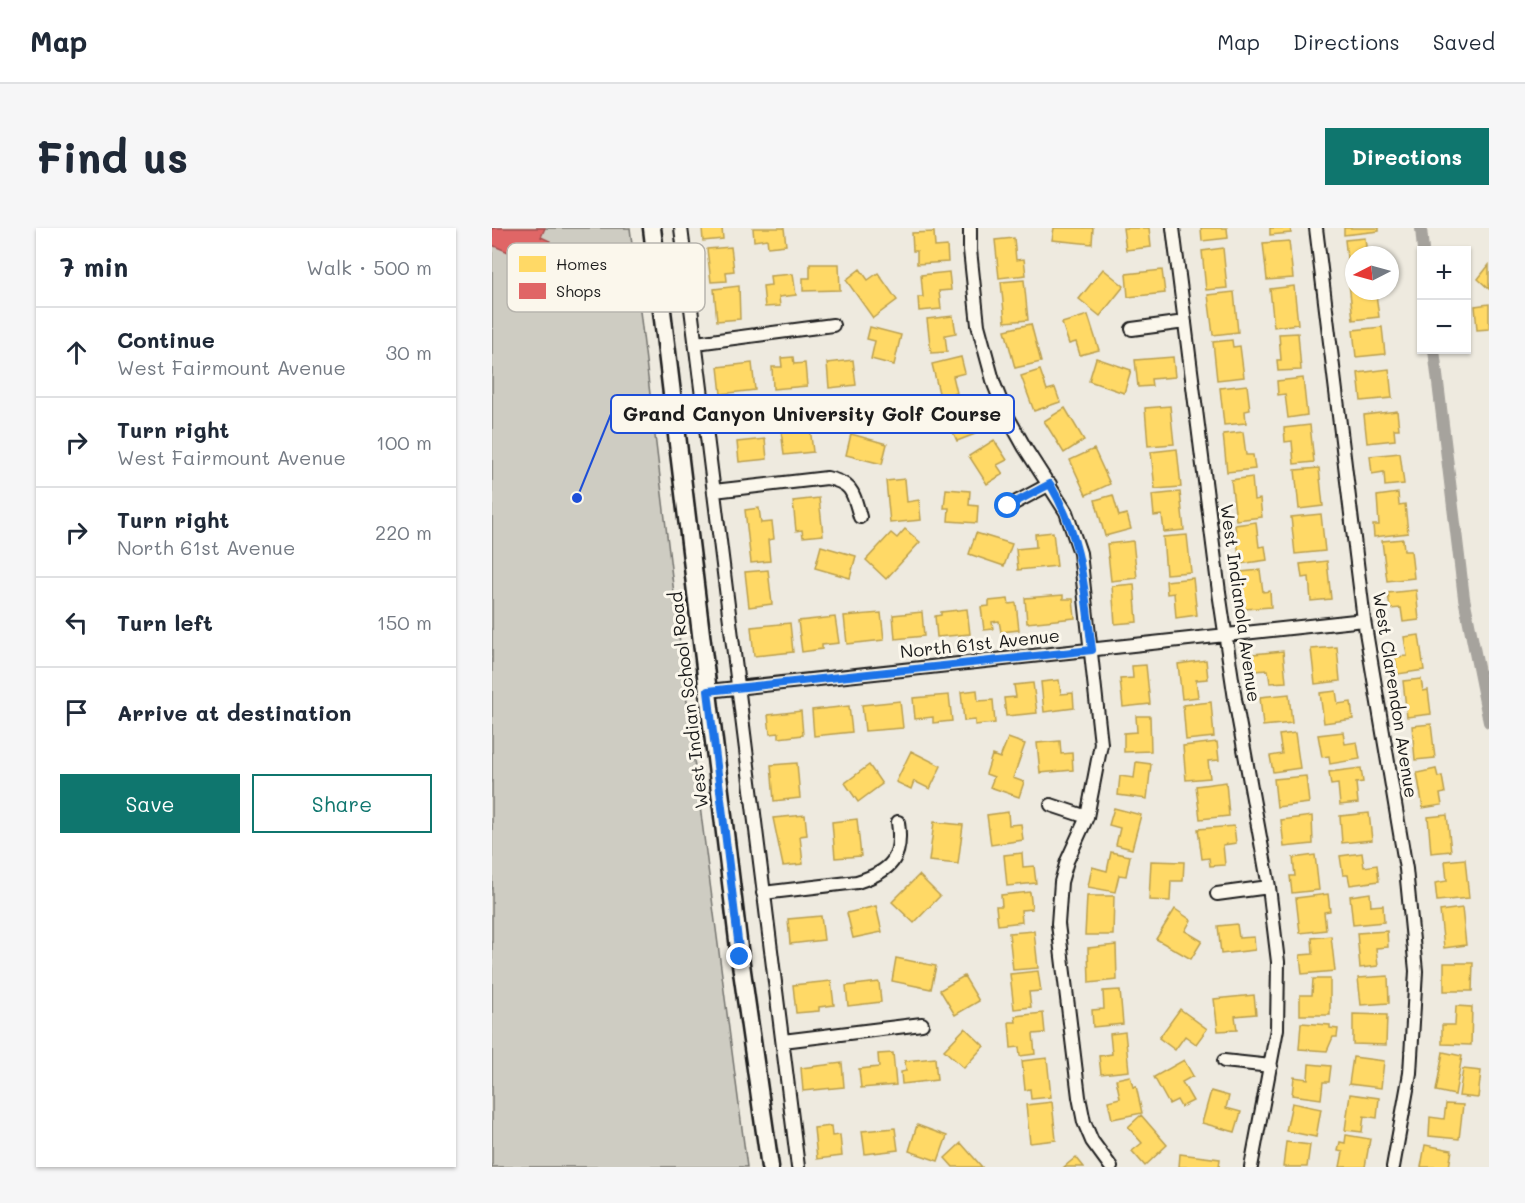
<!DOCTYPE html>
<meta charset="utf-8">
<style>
:root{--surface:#fff;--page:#f6f6f7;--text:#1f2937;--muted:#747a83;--line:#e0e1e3;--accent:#0f766e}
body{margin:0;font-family:Mali,sans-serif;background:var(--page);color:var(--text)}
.controls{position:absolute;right:18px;top:18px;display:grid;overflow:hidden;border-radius:0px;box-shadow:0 2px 4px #0004}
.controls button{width:54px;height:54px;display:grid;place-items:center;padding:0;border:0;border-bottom:2px solid var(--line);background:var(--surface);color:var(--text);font:30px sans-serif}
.compass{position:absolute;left:853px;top:18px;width:54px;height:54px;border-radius:50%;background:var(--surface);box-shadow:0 2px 4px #0004;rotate:264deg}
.stop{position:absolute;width:18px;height:18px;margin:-14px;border:4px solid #1a73e8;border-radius:50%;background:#fff}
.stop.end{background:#1a73e8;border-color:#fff;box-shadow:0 2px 6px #0008}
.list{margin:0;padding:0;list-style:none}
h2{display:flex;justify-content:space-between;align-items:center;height:78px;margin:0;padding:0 24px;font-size:26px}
h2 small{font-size:20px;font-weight:400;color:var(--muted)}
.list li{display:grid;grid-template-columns:39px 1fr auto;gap:18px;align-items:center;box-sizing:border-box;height:90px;padding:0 24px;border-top:2px solid var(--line)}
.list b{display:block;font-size:22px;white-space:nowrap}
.list p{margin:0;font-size:20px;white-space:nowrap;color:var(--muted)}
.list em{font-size:20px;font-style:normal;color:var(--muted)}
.actions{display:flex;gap:12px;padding:18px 24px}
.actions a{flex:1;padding:14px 0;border:2px solid var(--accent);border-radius:0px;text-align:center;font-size:21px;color:var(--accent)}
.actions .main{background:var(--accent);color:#fff}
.icon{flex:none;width:33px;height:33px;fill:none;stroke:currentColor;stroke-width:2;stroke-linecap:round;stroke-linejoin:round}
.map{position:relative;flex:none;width:997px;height:939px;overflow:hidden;border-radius:0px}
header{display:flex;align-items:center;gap:36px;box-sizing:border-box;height:84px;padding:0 30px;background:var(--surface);border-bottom:2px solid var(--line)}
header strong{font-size:28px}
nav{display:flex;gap:33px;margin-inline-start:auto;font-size:21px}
.intro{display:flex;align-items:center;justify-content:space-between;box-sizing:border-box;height:144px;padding:0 36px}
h1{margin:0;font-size:42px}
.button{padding:15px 27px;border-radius:0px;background:var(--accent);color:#fff;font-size:21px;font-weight:700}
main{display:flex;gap:36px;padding:0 36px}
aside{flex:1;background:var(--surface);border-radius:0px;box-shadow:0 2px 4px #0004}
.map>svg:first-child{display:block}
.green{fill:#ceccc2;stroke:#75746f;stroke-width:1.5}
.homes{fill:#ffd966;stroke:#bba050;stroke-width:1.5}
.shops{fill:#e06666;stroke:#a55050;stroke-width:1.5}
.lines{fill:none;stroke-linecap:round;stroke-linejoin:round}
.canal{stroke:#a6a39d;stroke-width:12}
.minor-casing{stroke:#1c1c1c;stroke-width:16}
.secondary-casing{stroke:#1c1c1c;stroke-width:21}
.minor{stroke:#fbf7ec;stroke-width:12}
.secondary{stroke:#fbf7ec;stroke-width:16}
.route{stroke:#1a73e8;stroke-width:8}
.labels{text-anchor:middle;stroke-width:6;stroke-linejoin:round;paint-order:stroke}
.street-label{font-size:18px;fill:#1c1c1c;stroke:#fbf7ec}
.key{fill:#fbf7ec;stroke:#b8b5ae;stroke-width:1.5}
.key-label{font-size:16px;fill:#1c1c1c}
.leader{fill:none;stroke:#1d4ed8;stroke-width:2}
.callout-dot{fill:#1d4ed8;stroke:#fbf7ec;stroke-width:2}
.callout{fill:#fbf7ec;stroke:#1d4ed8;stroke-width:2}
.callout-label{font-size:20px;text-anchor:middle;font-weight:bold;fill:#1c1c1c}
</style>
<header>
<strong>Map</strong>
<nav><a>Map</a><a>Directions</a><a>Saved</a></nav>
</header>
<div class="intro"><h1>Find us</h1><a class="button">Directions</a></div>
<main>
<aside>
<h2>7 min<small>Walk · 500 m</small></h2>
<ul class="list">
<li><svg class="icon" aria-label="ahead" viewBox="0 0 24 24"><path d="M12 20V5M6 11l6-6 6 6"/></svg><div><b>Continue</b><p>West Fairmount Avenue</p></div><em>30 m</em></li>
<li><svg class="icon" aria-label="right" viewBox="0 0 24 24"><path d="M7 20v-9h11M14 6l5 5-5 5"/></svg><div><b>Turn right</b><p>West Fairmount Avenue</p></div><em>100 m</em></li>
<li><svg class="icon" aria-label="right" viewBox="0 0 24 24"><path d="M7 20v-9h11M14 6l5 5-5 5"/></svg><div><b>Turn right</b><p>North 61st Avenue</p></div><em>220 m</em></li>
<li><svg class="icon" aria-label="left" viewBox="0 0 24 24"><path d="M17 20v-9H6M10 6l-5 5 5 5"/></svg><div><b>Turn left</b></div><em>150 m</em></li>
<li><svg class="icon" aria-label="arrive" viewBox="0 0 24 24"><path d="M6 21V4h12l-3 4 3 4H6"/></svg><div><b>Arrive at destination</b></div></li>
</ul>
<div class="actions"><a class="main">Save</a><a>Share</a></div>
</aside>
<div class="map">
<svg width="997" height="939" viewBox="0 0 997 939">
<rect width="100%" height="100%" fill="#eeeadf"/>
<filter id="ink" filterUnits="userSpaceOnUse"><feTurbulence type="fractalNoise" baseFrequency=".0167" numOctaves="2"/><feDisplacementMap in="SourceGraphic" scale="12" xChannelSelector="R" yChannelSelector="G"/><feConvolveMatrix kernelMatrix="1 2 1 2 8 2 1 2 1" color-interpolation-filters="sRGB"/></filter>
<g filter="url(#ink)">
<path class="green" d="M 0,0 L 138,0 L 203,540 L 255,939 L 0,939 Z"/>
<path class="homes" d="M 210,0 L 230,0 L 231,11 L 211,13 Z
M 261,0 L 292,0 L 294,17 L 276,19 L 275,11 L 262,13 Z
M 562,0 L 601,0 L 600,16 L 560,12 Z
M 631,0 L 657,0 L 659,19 L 634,22 Z
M 709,0 L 735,0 L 736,10 L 710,13 Z
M 778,0 L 798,0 L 799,5 L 778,7 Z
M 852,0 L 887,0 L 887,3 L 852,7 Z
M 442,4 L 443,19 L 455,18 L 456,34 L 425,36 L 425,23 L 421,23 L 420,5 Z
M 522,10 L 524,32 L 532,31 L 534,47 L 507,50 L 503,12 Z
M 873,10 L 875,27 L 862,27 L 862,49 L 857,49 L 853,12 Z
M 797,13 L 801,50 L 775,52 L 771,15 Z
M 239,19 L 242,43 L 234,44 L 235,53 L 219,54 L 215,21 Z
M 731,20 L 735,60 L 714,62 L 710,23 Z
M 318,36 L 347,36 L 348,62 L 311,63 L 311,50 L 318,50 Z
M 997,37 L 997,61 L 986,51 Z
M 368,41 L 376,52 L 386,45 L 405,72 L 381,90 L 354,52 Z
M 611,41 L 632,58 L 608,88 L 587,71 Z
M 670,42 L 673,65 L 636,69 L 634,46 Z
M 457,44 L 459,62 L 447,63 L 449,81 L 427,83 L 426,69 L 431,69 L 429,47 Z
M 301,46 L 304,67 L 287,69 L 288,78 L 273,79 L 271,58 L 279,57 L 278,48 Z
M 532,52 L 536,92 L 513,94 L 509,54 Z
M 857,55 L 862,55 L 862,63 L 878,63 L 878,67 L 884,66 L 887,89 L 861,92 Z
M 247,58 L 248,91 L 225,93 L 222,61 Z
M 802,58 L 806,96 L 782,99 L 778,61 Z
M 742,64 L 746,104 L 721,107 L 716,67 Z
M 997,76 L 997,101 L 985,102 L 983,78 Z
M 596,87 L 607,122 L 588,127 L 584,114 L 577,116 L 570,95 Z
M 461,88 L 464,105 L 453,107 L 455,124 L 439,125 L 435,91 Z
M 539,96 L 549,134 L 523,140 L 513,102 Z
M 378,99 L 409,107 L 402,137 L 379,131 L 383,113 L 375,111 Z
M 890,99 L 893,126 L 864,129 L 861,102 Z
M 806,105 L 809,142 L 786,143 L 785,132 L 789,132 L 787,106 Z
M 740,112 L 741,119 L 748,118 L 752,149 L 725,152 L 721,114 Z
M 301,129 L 302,136 L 313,135 L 315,158 L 281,161 L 280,139 L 290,139 L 289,130 Z
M 469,129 L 473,145 L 461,148 L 465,165 L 448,169 L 440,136 Z
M 681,129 L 683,149 L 659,151 L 660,158 L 646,159 L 643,132 Z
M 604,130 L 639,142 L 632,165 L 597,153 Z
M 361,132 L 364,157 L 337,160 L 335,135 Z
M 260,135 L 263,162 L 229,166 L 226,139 Z
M 897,141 L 900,170 L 869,173 L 866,145 Z
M 548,142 L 555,162 L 563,160 L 568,174 L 542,183 L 529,148 Z
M 811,150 L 815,187 L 796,190 L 793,166 L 786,167 L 785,153 Z
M 755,157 L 758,182 L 753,183 L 754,195 L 732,197 L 728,160 Z
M 481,169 L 488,185 L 476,190 L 483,206 L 465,213 L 451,182 Z
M 678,178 L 682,216 L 656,218 L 653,180 Z
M 573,180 L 592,212 L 572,225 L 552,193 Z
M 905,183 L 907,201 L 902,201 L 903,212 L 875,215 L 872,187 Z
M 818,197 L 822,234 L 802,236 L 800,213 L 793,214 L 792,200 Z
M 318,199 L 321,224 L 292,227 L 289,202 Z
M 751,204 L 754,227 L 761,227 L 763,241 L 735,244 L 731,206 Z
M 359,206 L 395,216 L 390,236 L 354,227 Z
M 273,211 L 275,231 L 247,234 L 245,214 Z
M 502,212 L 515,232 L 505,237 L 511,246 L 495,256 L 477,228 Z
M 602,221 L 618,256 L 594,267 L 578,232 Z
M 685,221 L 689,259 L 663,261 L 659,224 Z
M 908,225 L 912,256 L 893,258 L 892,244 L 880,246 L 878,228 Z
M 827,240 L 831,278 L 807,281 L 803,242 Z
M 760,249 L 762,272 L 768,271 L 770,289 L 744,292 L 739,252 Z
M 413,251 L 415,274 L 427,272 L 429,292 L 398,295 L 394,253 Z
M 454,261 L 478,263 L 477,277 L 486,278 L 485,295 L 456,293 L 457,280 L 452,280 Z
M 688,264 L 692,302 L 672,304 L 670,287 L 662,288 L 660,267 Z
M 906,265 L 907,277 L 913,276 L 916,305 L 882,309 L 881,297 L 887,297 L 885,268 Z
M 621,267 L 627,288 L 635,286 L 639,301 L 613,308 L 603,272 Z
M 327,270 L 331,307 L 311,309 L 310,302 L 304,303 L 301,273 Z
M 267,280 L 269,295 L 280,294 L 282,311 L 276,312 L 278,333 L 259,335 L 253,282 Z
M 829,286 L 833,323 L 803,326 L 799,289 Z
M 764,294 L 767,319 L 773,318 L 775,332 L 748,336 L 743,297 Z
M 413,301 L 428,314 L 394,351 L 374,332 L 399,305 L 405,310 Z
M 561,304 L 565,338 L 526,342 L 524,321 L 544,319 L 543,306 Z
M 484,305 L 520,316 L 512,338 L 477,326 Z
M 695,307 L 699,344 L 674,346 L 671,309 Z
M 911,311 L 912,323 L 919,323 L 922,350 L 895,353 L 890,313 Z
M 641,313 L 645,350 L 619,353 L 615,316 Z
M 329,318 L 364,328 L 358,350 L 323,340 Z
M 835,333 L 839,371 L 819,373 L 817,349 L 810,350 L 808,336 Z
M 276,342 L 280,376 L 257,379 L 253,344 Z
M 768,342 L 771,364 L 778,363 L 779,379 L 753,381 L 749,344 Z
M 701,350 L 705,387 L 684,390 L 682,365 L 675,366 L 674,353 Z
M 642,356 L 645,394 L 623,396 L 620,358 Z
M 924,362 L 927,392 L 911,394 L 909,380 L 898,381 L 896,365 Z
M 571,367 L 571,371 L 581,371 L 583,390 L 535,395 L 533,370 Z
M 516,371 L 517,376 L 524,375 L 527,402 L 509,404 L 507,393 L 500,394 L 501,401 L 492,402 L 489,379 L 497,378 L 497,373 Z
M 475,381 L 478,406 L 445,409 L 443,388 L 449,387 L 449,384 Z
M 430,384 L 432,408 L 403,411 L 401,387 Z
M 389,385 L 392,412 L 355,416 L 352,388 Z
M 343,389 L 347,415 L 330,417 L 330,421 L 310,424 L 306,393 Z
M 298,395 L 301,424 L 262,428 L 259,399 Z
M 927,407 L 932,442 L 906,446 L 903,429 L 915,428 L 912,409 Z
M 845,419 L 848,453 L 823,456 L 819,421 Z
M 791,423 L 794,454 L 778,455 L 776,442 L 763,443 L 761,426 Z
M 714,432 L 716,451 L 704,452 L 706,469 L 690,471 L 686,436 Z
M 654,437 L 658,476 L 631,479 L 628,451 L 641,450 L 640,438 Z
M 929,451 L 931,463 L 936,462 L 939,486 L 915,489 L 911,453 Z
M 567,452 L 569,466 L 581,465 L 582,480 L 552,484 L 549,454 Z
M 541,455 L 545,485 L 514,488 L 512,470 L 524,469 L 522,457 Z
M 485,462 L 486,473 L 501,472 L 503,495 L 483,497 L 483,492 L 472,493 L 469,464 Z
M 844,463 L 846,476 L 859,474 L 861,491 L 832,495 L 828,465 Z
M 797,466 L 800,495 L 771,498 L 768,469 Z
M 457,467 L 460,493 L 441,495 L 441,489 L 423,491 L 421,470 Z
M 408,473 L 411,500 L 373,503 L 370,477 Z
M 719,474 L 722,509 L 694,512 L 691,477 Z
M 357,478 L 360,504 L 322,508 L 320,482 Z
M 309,483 L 311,507 L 287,510 L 287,505 L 278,506 L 276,487 Z
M 644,488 L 658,488 L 659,523 L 632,524 L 632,505 L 645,504 Z
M 939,496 L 943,530 L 923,532 L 920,498 Z
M 851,504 L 853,516 L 865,514 L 868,531 L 838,536 L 837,528 L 830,529 L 826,507 Z
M 803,505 L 808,540 L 781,544 L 778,528 L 790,526 L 787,507 Z
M 516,510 L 533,516 L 521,550 L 532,554 L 527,569 L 498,559 L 502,549 L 494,546 L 500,527 L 508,530 Z
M 568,513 L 569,526 L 580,525 L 581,542 L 548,545 L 545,515 Z
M 725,514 L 727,532 L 716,533 L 718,550 L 694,552 L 691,518 Z
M 419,523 L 449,538 L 438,561 L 422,553 L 419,561 L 404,554 Z
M 644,534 L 659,536 L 655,571 L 626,567 L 628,548 L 642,550 Z
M 305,535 L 308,570 L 282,573 L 279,537 Z
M 377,537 L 390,556 L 366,574 L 353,555 Z
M 869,540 L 871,554 L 864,555 L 866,575 L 848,577 L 846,556 L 839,557 L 837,544 Z
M 944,541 L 946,549 L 950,548 L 953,565 L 948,566 L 950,577 L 931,580 L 925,545 Z
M 814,548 L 817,575 L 785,579 L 782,551 Z
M 734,554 L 737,588 L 708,591 L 704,558 Z
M 622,580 L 649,587 L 640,621 L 624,617 L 628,600 L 617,597 Z
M 516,584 L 517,597 L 529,596 L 531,612 L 499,617 L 495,587 Z
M 877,585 L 880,612 L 850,615 L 848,588 Z
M 313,587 L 315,607 L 308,608 L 311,636 L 291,638 L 281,590 Z
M 955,587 L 959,623 L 939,625 L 936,589 Z
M 820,588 L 821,616 L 792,619 L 789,592 Z
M 365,591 L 369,628 L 343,630 L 340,594 Z
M 442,594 L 471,597 L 466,636 L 437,633 Z
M 742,598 L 744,615 L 731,617 L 733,637 L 718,638 L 717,630 L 710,631 L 706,601 Z
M 619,624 L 638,628 L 634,648 L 627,647 L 623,664 L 596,659 L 600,639 L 615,643 Z
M 530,625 L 531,639 L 542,638 L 544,655 L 515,658 L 512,627 Z
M 870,625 L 872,639 L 885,637 L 887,653 L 858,657 L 856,647 L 851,647 L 848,628 Z
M 823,627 L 827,662 L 800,665 L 798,648 L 803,648 L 801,630 Z
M 973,631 L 977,670 L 945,673 L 943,655 L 955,653 L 953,633 Z
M 659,633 L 692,634 L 691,653 L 679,653 L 678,673 L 657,672 Z
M 427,647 L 448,668 L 422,695 L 400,674 Z
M 538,664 L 540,681 L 529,682 L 530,694 L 506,697 L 504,678 L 510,678 L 509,667 Z
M 878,665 L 879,678 L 891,677 L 892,694 L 861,697 L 858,668 Z
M 836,666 L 838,683 L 832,684 L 834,702 L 808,705 L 804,670 Z
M 595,668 L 622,668 L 621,707 L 593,707 Z
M 384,678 L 390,704 L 361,710 L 355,685 Z
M 970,680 L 974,717 L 952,720 L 948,683 Z
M 683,681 L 699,692 L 693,703 L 710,713 L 699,731 L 664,711 Z
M 329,688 L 332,712 L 298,716 L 296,691 Z
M 745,696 L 747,710 L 762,709 L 763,722 L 729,726 L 726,698 Z
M 542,703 L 546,740 L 521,742 L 517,705 Z
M 895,703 L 896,719 L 884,720 L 886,738 L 868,740 L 865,705 Z
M 839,708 L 843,743 L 810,746 L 808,727 L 821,726 L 820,710 Z
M 624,717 L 625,752 L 597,755 L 596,720 Z
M 404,730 L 444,738 L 439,761 L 400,753 Z
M 952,735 L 981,735 L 980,763 L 952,763 Z
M 546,743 L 549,763 L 537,764 L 539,779 L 522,781 L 518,746 Z
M 472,748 L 487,773 L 463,787 L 448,762 Z
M 896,748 L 897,775 L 869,777 L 866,750 Z
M 821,751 L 838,751 L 838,787 L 808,787 L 808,767 L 820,767 Z
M 339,753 L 342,777 L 327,779 L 327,783 L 304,785 L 301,757 Z
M 387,754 L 389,774 L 356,778 L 354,758 Z
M 628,762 L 631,796 L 601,799 L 600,782 L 612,781 L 611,763 Z
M 762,767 L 764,786 L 743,788 L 745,802 L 726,803 L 722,771 Z
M 964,778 L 980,779 L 979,817 L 950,816 L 950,797 L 963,797 Z
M 688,781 L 715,801 L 704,816 L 693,808 L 683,822 L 667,810 Z
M 551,785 L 553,805 L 541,806 L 543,826 L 528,828 L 527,819 L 519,820 L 517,794 L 524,794 L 523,788 Z
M 861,786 L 895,787 L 894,817 L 861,816 Z
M 809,795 L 838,797 L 838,800 L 846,801 L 845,809 L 841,809 L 835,823 L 807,821 Z
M 473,800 L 492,818 L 472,840 L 452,822 Z
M 633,804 L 637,843 L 609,846 L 607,828 L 620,826 L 618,806 Z
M 951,824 L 970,828 L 963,867 L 944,863 Z
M 401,825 L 404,857 L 369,860 L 367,841 L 387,839 L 386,826 Z
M 861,829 L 892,833 L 889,860 L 857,856 Z
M 443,830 L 445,852 L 410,856 L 409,844 L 414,843 L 413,833 Z
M 555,830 L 559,869 L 539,871 L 538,861 L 533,862 L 530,833 Z
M 692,832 L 701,848 L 690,854 L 701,873 L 689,879 L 685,872 L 677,876 L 662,849 Z
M 350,835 L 352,859 L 311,863 L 309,840 Z
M 817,836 L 839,838 L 837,854 L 831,854 L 829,871 L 800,867 L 802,849 L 816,851 Z
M 971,841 L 989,843 L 986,870 L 967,868 Z
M 638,848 L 641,859 L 644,858 L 650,885 L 620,891 L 616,873 L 628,870 L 624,851 Z
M 719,863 L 737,868 L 734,880 L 749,884 L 743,904 L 710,895 Z
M 858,866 L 887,870 L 885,890 L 872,888 L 870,904 L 853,902 Z
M 560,874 L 564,912 L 538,915 L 534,877 Z
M 800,875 L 829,881 L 824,909 L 794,903 Z
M 954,876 L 971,877 L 967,911 L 937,908 L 938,889 L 952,891 Z
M 649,887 L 675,917 L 653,938 L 640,923 L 650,915 L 636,899 Z
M 425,897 L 455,908 L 446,933 L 417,923 Z
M 339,898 L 340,908 L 348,907 L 350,928 L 325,931 L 322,900 Z
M 403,900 L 406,922 L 373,926 L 370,903 Z
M 854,907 L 878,911 L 873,939 L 848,939 L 851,924 L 846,923 L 848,914 L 853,915 Z
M 794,914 L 818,917 L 815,939 L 791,939 Z
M 469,915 L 490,939 L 461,939 L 453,930 Z
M 933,917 L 960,922 L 957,939 L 929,939 Z
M 688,926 L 728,931 L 727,939 L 687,939 Z
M 584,929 L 592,939 L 572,939 Z"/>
<path class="shops" d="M 0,0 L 53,0 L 49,9 L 58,13 L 50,30 L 45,28 L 42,35 L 0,17 Z"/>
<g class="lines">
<path class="canal" d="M 929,0 L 931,22
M 942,122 L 972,370 L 997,494"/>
<g class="minor-casing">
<path id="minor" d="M 189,0 L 306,939
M 478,0 L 478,22 L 486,97 L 502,156 L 513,184 L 533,220 L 574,284 L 588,325 L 609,516 L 595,589 L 575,633 L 569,654 L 566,696 L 587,869 L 592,894 L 600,913 L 619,939
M 681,0 L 727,364 L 743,471 L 777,659 L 786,734 L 785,801 L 759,939
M 824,0 L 872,392 L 914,641 L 924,743 L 918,845 L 901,939
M 640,101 L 693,94
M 204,115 L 341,97
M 222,263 L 335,250 C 361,255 361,265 368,289
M 517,278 L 558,256
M 216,463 L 872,392
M 559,577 L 595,589
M 271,665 L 365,654 C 400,643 411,630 406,594
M 725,666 L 777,659
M 291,813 L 430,796
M 732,833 L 779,838"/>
</g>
<g class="secondary-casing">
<path id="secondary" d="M 160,0 L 248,729 L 278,939"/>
</g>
<use href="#minor" class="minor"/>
<use href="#secondary" class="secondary"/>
</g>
</g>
<g class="lines" filter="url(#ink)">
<path class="route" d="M 248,729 L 216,463 L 600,422 C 592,360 591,312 558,256 L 516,278"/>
</g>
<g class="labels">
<g class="street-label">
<text transform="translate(748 375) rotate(82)" y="6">West Indianola Avenue</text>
<text transform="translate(488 416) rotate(-6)" y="6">North 61st Avenue</text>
<text transform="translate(903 467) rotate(81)" y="6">West Clarendon Avenue</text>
<text transform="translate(197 472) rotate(-97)" y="6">West Indian School Road</text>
</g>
</g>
<rect x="15" y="15" width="198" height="69" rx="9" class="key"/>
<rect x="27" y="28" width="27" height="16" fill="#ffd966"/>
<rect x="27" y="55" width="27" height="16" fill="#e06666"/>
<g class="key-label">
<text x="64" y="42">Homes</text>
<text x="64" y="69">Shops</text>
</g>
<path class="leader" d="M85 270L119 186"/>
<circle class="callout-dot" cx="85" cy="270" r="6"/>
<rect class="callout" x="119" y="167" width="403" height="38" rx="6"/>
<g class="callout-label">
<text x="320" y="193">Grand Canyon University Golf Course</text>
</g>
</svg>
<div class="controls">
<button>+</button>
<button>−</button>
</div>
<svg class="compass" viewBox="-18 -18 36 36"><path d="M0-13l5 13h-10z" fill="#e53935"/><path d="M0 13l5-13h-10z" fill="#747a83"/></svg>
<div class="stop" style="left:516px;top:278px"></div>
<div class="stop end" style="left:248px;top:729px"></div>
</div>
</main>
